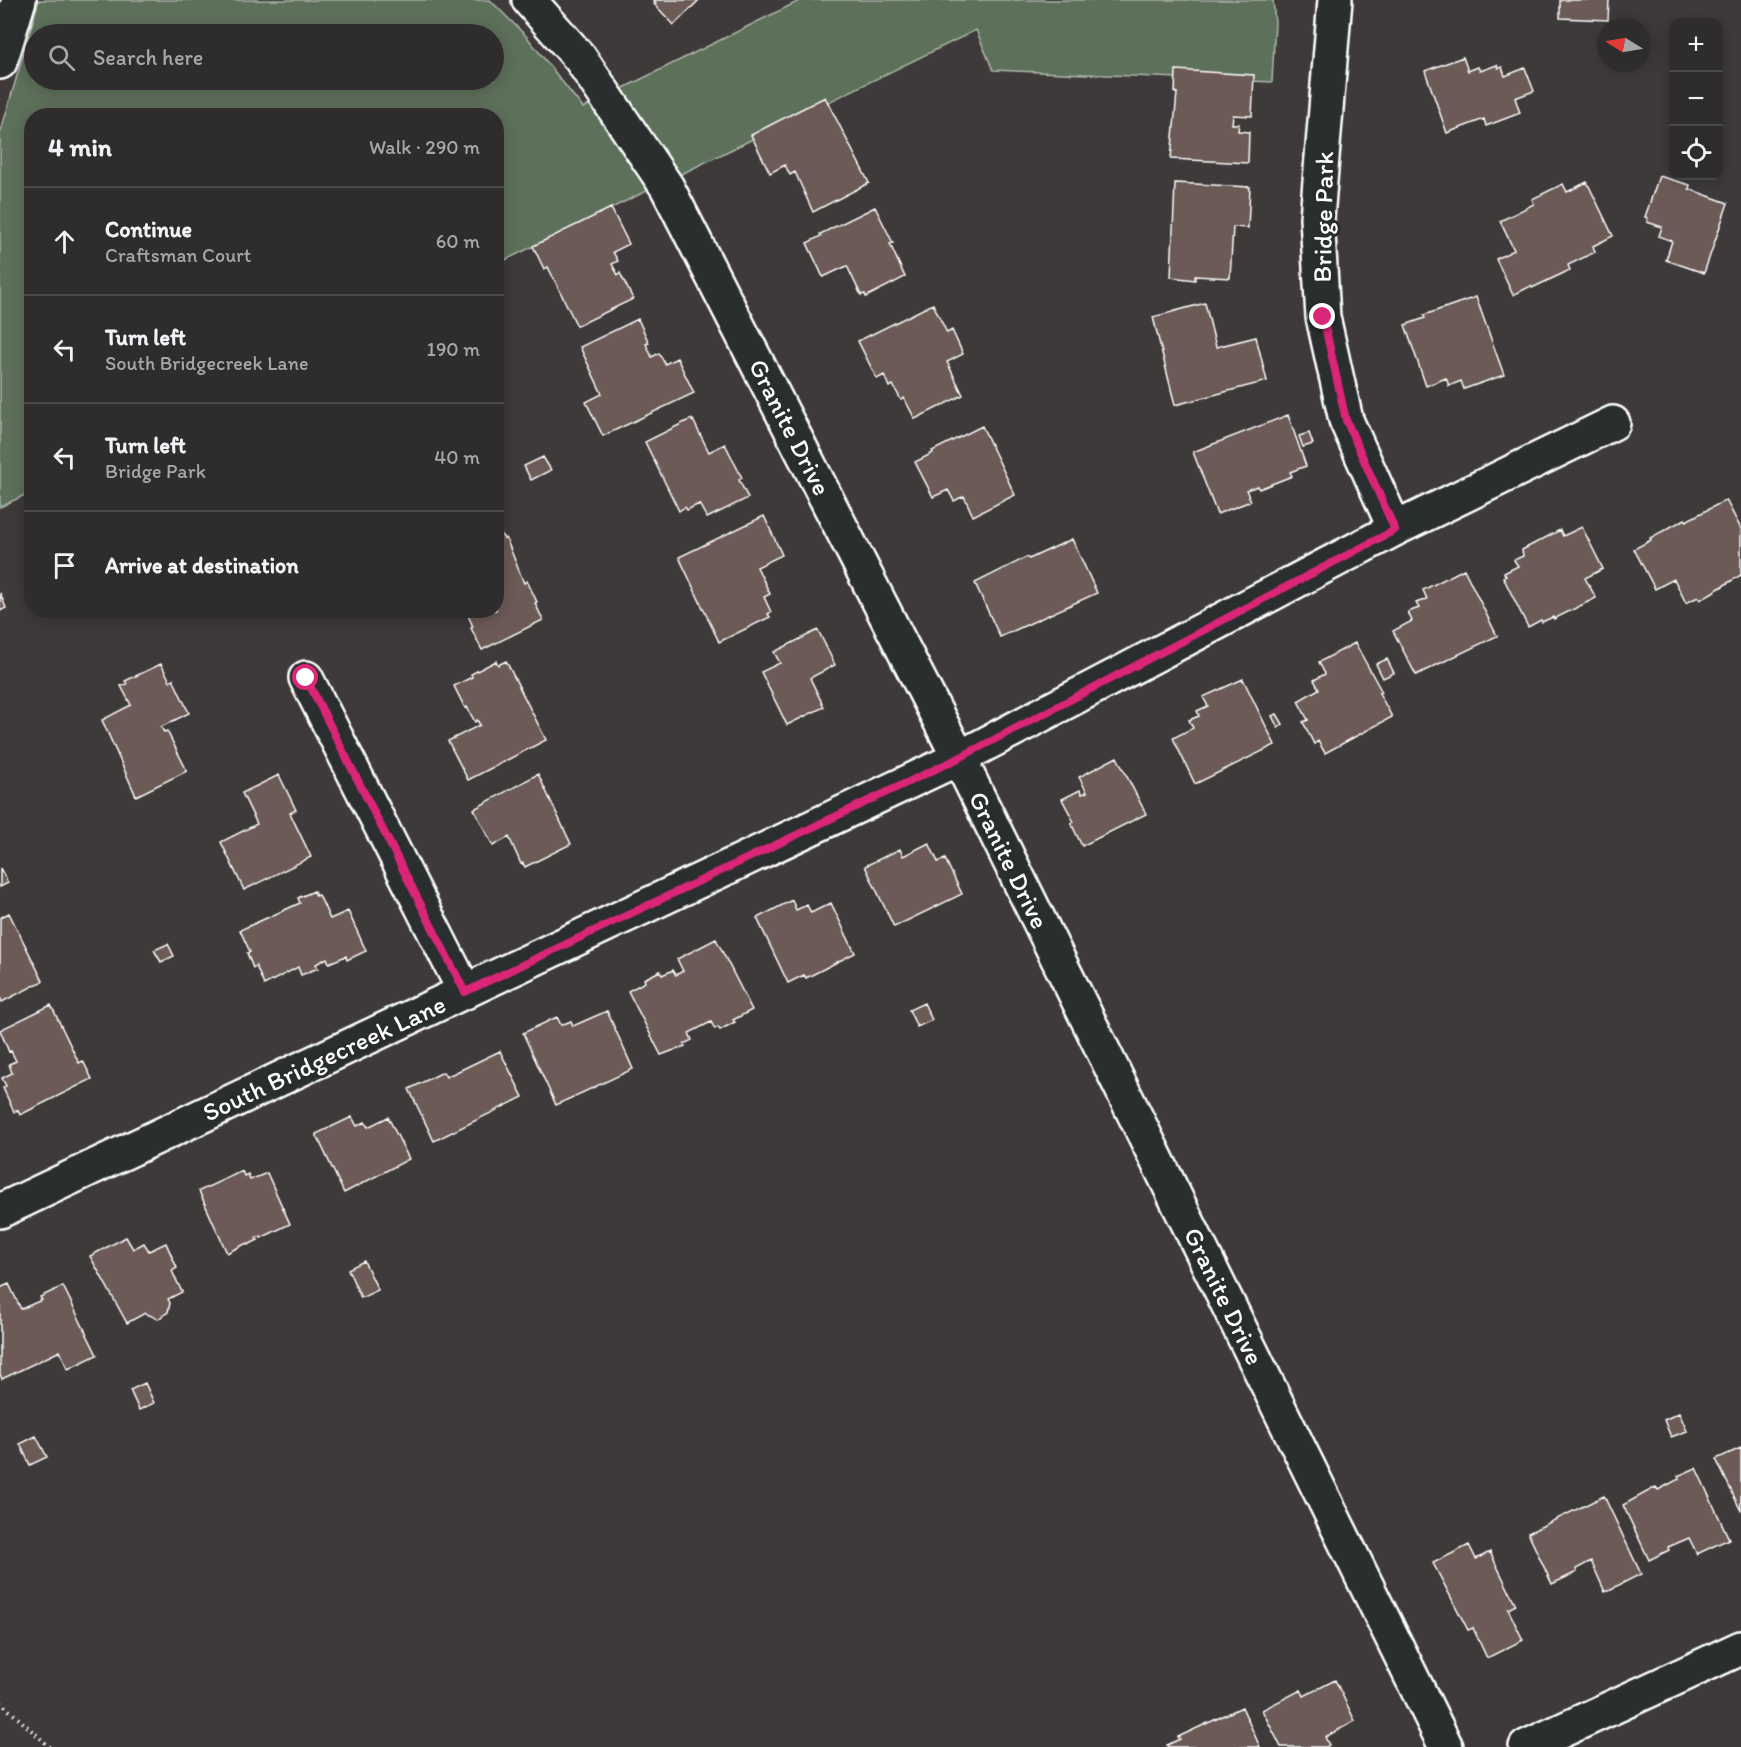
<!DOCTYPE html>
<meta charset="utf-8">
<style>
:root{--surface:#2e2c2c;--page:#363434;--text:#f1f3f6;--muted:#a7a7a9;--line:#494848}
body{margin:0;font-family:Itim,sans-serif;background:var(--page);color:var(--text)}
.controls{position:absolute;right:18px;top:18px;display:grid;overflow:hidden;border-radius:12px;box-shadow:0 3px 15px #0003}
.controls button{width:54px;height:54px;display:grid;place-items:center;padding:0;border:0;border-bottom:2px solid var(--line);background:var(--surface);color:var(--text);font:30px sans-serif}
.compass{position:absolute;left:1597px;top:18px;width:54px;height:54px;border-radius:50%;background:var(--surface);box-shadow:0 3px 15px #0003;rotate:281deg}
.stop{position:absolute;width:18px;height:18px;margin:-14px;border:4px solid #db2777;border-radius:50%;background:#fff}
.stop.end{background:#db2777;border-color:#fff;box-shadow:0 2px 6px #0008}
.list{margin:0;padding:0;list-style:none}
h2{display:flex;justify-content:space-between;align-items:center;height:78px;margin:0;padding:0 24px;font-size:26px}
h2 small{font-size:20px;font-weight:400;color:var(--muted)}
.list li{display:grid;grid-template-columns:39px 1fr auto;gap:18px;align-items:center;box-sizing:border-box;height:108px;padding:0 24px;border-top:2px solid var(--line)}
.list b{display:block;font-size:22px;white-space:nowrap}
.list p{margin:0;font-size:20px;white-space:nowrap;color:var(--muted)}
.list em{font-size:20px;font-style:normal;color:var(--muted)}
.icon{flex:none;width:33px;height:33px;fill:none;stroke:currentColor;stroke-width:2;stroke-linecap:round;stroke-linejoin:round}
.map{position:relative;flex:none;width:1741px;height:1747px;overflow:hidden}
.search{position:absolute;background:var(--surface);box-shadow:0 3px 15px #0003;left:24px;top:24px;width:480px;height:66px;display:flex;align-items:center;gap:15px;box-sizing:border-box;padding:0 21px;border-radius:33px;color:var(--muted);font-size:22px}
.panel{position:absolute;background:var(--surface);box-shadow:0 3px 15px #0003;left:24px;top:108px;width:480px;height:510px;border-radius:24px}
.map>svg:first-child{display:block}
.green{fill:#5d705a;stroke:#aeb8ac;stroke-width:1.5;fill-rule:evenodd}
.building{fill:#6c5a56;stroke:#fff;stroke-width:1.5}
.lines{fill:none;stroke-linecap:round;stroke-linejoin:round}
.minor-casing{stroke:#fff;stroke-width:38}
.path{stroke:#fff;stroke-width:4;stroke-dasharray:1.5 4.5;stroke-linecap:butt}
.minor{stroke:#2a2d2e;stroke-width:33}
.route{stroke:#db2777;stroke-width:8}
.labels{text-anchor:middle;stroke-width:6;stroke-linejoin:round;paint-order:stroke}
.street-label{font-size:26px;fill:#fff;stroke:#2a2d2e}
</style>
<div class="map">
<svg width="1741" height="1747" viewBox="0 0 1741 1747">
<rect width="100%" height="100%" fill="#3e3a3a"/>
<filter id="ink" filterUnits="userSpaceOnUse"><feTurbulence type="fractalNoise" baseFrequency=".0167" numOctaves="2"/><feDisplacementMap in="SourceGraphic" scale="12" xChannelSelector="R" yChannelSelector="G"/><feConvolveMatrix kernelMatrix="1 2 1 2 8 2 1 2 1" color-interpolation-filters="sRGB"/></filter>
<g filter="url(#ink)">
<path class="green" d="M 39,0 L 490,0 L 527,37 L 583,108 L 801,0 L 1273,0 L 1275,23 L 1272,82 L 993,70 L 976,30 L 497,264 L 496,116 L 32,116 L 31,492 L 0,507 L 0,134 ZM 34,34 L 494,34 L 494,80 L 34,80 Z"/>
<path class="building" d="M 653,0 L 699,0 L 674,25 L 654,4 L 656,3 Z
M 1560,0 L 1609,0 L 1608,20 L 1560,18 Z
M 1463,57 L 1468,71 L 1478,67 L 1480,71 L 1497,65 L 1498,68 L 1502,67 L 1505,76 L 1525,68 L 1534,91 L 1515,98 L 1520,113 L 1486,126 L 1484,119 L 1447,133 L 1425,71 Z
M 1176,70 L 1254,75 L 1252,116 L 1233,115 L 1232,124 L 1239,124 L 1238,131 L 1249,132 L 1248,163 L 1171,159 L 1177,93 L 1175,93 Z
M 825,97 L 869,183 L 813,212 L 795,172 L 790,175 L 785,165 L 770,173 L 751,135 Z
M 1659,176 L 1690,185 L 1689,189 L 1728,203 L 1704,273 L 1666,260 L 1672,241 L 1659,236 L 1662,227 L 1647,222 L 1648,218 L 1645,217 Z
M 1587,182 L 1613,236 L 1593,246 L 1595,252 L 1568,265 L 1570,270 L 1532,288 L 1531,286 L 1513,295 L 1496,259 L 1514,250 L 1500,221 L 1534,204 L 1532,199 L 1563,184 L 1567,192 Z
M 1175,183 L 1250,187 L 1248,228 L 1233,227 L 1230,278 L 1195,276 L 1195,280 L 1171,277 Z
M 875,207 L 893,243 L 890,244 L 905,277 L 866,297 L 865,294 L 861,295 L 847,266 L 823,277 L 807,243 L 821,236 L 820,234 Z
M 611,208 L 629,244 L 613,252 L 618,261 L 612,264 L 618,275 L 620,273 L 633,299 L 577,326 L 548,267 L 544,269 L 533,246 Z
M 1476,297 L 1504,375 L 1464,389 L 1461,381 L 1449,386 L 1446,378 L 1426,386 L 1405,325 L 1425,318 L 1424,315 Z
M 1205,303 L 1216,347 L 1256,337 L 1267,381 L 1175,405 L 1153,317 Z
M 933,304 L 947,333 L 952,330 L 963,354 L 947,362 L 963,395 L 915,419 L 904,398 L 901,400 L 893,385 L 889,387 L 884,375 L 877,379 L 858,341 Z
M 638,319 L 649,343 L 646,344 L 652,357 L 659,353 L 665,364 L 677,358 L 694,393 L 603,436 L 586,402 L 602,394 L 580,347 Z
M 1288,415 L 1306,466 L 1290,472 L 1292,476 L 1259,489 L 1258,486 L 1246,490 L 1251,501 L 1217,514 L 1193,452 Z
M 691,419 L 692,421 L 693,420 L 709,452 L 725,444 L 742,478 L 739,480 L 748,498 L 707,518 L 699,504 L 687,510 L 685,507 L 679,511 L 645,442 Z
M 982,426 L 1015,495 L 973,516 L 964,496 L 954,501 L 948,490 L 933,497 L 915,462 L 933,453 L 932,451 Z
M 1309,433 L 1313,444 L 1303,447 L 1299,436 Z
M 543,457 L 551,470 L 531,480 L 524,466 Z
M 1726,500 L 1741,529 L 1741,575 L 1700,600 L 1698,597 L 1686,603 L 1674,579 L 1655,589 L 1634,549 L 1651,540 L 1650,538 L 1685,519 L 1686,521 Z
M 764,516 L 782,555 L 757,567 L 770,594 L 764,597 L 771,612 L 768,614 L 770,617 L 719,642 L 679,557 Z
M 496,525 L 504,539 L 506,538 L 524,583 L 527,581 L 537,602 L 535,603 L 543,620 L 482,650 L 471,628 L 473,627 L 466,610 L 496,610 Z
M 1582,527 L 1603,569 L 1585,578 L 1596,598 L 1554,619 L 1553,617 L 1542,622 L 1541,620 L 1528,627 L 1503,577 L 1506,576 L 1504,573 L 1518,566 L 1514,560 L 1523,556 L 1522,550 L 1560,530 L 1563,536 Z
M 1072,539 L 1097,593 L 1000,637 L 975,583 L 1027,557 L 1029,559 Z
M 1464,569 L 1497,636 L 1416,675 L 1393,631 L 1412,621 L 1408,612 L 1419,608 L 1416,603 L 1427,599 L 1423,590 Z
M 0,593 L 6,608 L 0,611 Z
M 818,630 L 835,665 L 810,678 L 824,707 L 787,725 L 761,672 L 780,663 L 774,652 Z
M 1355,643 L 1382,692 L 1379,693 L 1392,717 L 1325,753 L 1318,741 L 1314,744 L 1303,722 L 1308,720 L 1298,701 L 1319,689 L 1314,680 L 1325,674 L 1319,662 Z
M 1387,659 L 1394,673 L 1383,678 L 1376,664 Z
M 496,661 L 498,665 L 506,661 L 546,740 L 468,780 L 448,741 L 480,725 L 477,720 L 475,722 L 467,707 L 465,708 L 454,686 L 472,677 L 471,674 Z
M 161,664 L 170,681 L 173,679 L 189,713 L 161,727 L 164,732 L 167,731 L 187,771 L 136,796 L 102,720 L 131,705 L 121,686 L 127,684 L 125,681 Z
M 1243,679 L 1275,745 L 1195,784 L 1173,738 L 1193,728 L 1189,720 L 1199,716 L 1197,711 L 1208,706 L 1203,697 Z
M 1277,714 L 1283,724 L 1278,728 L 1272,716 Z
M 1117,757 L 1146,814 L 1082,846 L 1071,823 L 1074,822 L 1062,799 L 1080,790 L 1082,794 L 1087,792 L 1079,777 Z
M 538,774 L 571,844 L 525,867 L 523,863 L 521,864 L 509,837 L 493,846 L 474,809 Z
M 279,775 L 296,810 L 290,813 L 311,857 L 244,890 L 221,842 L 257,824 L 242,793 Z
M 929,843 L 938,862 L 945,859 L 962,894 L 894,927 L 865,866 L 900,849 L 903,856 Z
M 0,868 L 8,883 L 0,887 Z
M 314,891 L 316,896 L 319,895 L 330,919 L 348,911 L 366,951 L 347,960 L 346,956 L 329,963 L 327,958 L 316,964 L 318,968 L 301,975 L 298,967 L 264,985 L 256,966 L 253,968 L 247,953 L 250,952 L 240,930 L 300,903 L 298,898 Z
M 792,900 L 796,910 L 807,905 L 811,913 L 831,903 L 855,953 L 806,978 L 804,975 L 788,983 L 757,918 Z
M 9,913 L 43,981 L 2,1002 L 0,997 L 0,918 Z
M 716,939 L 752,1010 L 733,1020 L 735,1022 L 720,1030 L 718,1027 L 715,1029 L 711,1022 L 689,1033 L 692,1040 L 684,1044 L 685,1046 L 661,1055 L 628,991 L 645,982 L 644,979 L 660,971 L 662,975 L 673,970 L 676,975 L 683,971 L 677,959 Z
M 168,944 L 174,956 L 161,962 L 154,950 Z
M 924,1003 L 932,1020 L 917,1027 L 909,1010 Z
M 51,1005 L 79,1063 L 83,1061 L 92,1079 L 20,1115 L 18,1110 L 14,1112 L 3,1088 L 6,1086 L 2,1078 L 12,1073 L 9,1064 L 16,1061 L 11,1051 L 9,1052 L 0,1030 Z
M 607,1011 L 633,1069 L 556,1105 L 523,1033 L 557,1017 L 561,1025 L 571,1021 L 573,1026 Z
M 500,1051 L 523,1097 L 434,1141 L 409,1089 L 443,1072 L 446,1077 Z
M 352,1117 L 357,1126 L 365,1122 L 368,1127 L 388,1117 L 409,1159 L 344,1193 L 316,1134 Z
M 242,1171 L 244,1176 L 248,1174 L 250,1180 L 267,1173 L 290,1224 L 261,1238 L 261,1236 L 256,1238 L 258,1240 L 248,1245 L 247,1243 L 227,1253 L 199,1191 Z
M 126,1237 L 133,1249 L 144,1243 L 149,1251 L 166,1243 L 177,1268 L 172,1271 L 182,1292 L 168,1299 L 170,1303 L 168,1312 L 158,1319 L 145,1313 L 127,1323 L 90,1256 Z
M 364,1261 L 378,1290 L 361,1298 L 348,1269 Z
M 9,1284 L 21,1309 L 42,1300 L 40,1297 L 63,1286 L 97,1355 L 68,1369 L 60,1351 L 2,1379 L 0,1374 L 0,1288 Z
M 145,1383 L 154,1403 L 139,1410 L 130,1390 Z
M 1679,1413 L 1687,1431 L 1671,1437 L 1664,1420 Z
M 36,1436 L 47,1457 L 30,1465 L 20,1444 Z
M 1741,1448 L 1741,1511 L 1716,1459 Z
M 1696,1468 L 1729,1539 L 1697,1554 L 1689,1538 L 1668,1547 L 1669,1550 L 1649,1560 L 1623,1505 L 1656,1487 L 1658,1490 L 1679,1479 L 1678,1476 Z
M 1604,1496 L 1641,1574 L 1605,1592 L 1591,1561 L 1576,1569 L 1577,1572 L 1552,1584 L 1528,1533 Z
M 1469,1545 L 1476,1559 L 1490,1552 L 1516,1605 L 1508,1609 L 1523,1640 L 1487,1658 L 1473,1628 L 1468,1630 L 1433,1563 Z
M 1335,1680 L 1355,1721 L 1325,1737 L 1329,1745 L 1326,1747 L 1281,1747 L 1262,1710 L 1301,1690 L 1304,1696 Z
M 1242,1707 L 1260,1747 L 1168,1747 L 1167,1745 L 1180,1739 L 1178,1737 Z"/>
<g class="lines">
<g class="minor-casing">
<path id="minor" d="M 529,0 L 580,58 L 667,187 L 959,758 L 1446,1747
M 1335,0 L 1317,218 L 1323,317 L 1346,420 L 1395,529
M 0,62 L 19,0
M 306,678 L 465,992
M 0,1211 L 959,758 L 1395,529 L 1613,423
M 1526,1747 L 1741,1648"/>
</g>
<path class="path" d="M 0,1702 L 50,1747"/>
<use href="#minor" class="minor"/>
</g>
</g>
<g class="lines" filter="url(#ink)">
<path class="route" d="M 306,678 L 465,992 L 959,758 L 1395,530 L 1346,420 L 1323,317"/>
</g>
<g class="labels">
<g class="street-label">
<text transform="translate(1323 217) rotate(-89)" y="9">Bridge Park</text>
<text transform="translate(790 427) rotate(63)" y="9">Granite Drive</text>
<text transform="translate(1009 860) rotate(64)" y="9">Granite Drive</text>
<text transform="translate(324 1058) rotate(-25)" y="9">South Bridgecreek Lane</text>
<text transform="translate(1224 1296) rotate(64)" y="9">Granite Drive</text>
</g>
</g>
</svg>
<div class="controls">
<button>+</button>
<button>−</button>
<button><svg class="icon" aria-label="locate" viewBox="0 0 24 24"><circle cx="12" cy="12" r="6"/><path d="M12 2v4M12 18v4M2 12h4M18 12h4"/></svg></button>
</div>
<svg class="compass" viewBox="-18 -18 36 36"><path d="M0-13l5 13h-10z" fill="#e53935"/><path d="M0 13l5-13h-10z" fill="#a7a7a9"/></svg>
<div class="stop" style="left:306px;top:678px"></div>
<div class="stop end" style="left:1323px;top:317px"></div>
<div class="search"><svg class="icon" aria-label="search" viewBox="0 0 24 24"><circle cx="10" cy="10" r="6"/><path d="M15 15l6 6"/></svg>Search here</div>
<section class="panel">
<h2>4 min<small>Walk · 290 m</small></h2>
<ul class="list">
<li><svg class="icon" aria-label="ahead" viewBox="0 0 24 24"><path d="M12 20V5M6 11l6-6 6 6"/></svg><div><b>Continue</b><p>Craftsman Court</p></div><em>60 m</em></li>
<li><svg class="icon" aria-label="left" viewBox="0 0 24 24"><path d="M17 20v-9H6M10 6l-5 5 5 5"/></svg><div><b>Turn left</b><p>South Bridgecreek Lane</p></div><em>190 m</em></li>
<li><svg class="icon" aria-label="left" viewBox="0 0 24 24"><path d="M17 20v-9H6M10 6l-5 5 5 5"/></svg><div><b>Turn left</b><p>Bridge Park</p></div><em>40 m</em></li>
<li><svg class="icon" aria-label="arrive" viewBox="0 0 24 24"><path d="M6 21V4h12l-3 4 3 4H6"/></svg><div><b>Arrive at destination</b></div></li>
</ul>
</section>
</div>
